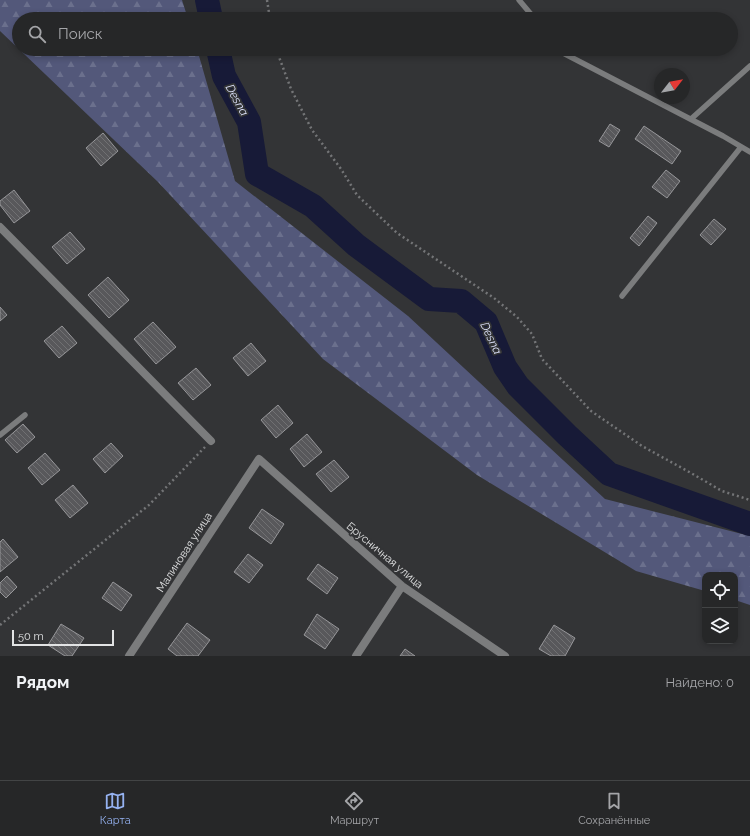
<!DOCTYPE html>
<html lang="ru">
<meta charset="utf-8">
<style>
:root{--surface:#262728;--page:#323334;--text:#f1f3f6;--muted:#a4a5a8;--line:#424445;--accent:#95b2f1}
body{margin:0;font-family:Raleway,sans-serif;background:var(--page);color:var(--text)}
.controls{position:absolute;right:12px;bottom:12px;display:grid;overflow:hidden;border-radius:8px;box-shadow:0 2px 6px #0003}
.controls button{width:36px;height:36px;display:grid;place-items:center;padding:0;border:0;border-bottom:1px solid var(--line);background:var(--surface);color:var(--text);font:20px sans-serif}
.compass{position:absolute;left:654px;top:68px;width:36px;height:36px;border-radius:50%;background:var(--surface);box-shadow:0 2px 6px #0003;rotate:59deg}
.scale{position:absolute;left:12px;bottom:10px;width:102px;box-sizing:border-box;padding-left:4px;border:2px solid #e2e3e4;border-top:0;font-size:11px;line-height:14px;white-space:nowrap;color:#e2e3e4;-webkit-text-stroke:3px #333436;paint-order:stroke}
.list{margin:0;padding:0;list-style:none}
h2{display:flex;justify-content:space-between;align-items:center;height:52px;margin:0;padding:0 16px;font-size:17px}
h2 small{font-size:13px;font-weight:400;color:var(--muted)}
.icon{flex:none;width:22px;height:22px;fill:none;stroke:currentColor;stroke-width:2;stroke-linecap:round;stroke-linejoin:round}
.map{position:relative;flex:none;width:750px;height:656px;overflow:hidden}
.search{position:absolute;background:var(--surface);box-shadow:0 2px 6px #0003;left:12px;right:12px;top:12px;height:44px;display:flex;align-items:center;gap:10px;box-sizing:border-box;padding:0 14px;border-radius:22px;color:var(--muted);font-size:15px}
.sheet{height:124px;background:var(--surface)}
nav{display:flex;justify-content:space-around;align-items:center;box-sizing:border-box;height:56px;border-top:1px solid var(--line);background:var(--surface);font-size:11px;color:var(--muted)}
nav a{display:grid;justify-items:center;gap:2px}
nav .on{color:var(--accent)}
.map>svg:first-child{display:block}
.forest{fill:url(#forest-firs)}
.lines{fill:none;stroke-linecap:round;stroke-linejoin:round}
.river{stroke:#171a37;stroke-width:24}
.building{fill:url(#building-back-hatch);stroke:#969699}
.path{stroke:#747577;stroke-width:2.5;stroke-dasharray:2 3;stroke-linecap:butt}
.lane{stroke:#7b7c7d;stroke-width:5.5}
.street{stroke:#7b7c7d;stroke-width:8}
.labels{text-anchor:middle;stroke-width:3.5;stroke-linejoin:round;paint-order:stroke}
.street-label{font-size:11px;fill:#e2e3e4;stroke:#333436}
.water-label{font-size:12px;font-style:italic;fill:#d9def7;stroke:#333436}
</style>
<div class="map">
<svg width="750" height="656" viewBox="0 0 750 656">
<defs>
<pattern id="forest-firs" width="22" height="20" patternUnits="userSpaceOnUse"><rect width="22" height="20" fill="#53587a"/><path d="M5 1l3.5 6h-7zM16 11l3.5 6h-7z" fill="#6b708d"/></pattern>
<pattern id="building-back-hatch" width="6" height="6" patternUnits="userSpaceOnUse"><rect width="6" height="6" fill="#58585b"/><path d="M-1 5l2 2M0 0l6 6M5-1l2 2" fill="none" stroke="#707072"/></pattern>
</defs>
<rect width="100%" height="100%" fill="#333436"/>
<path class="forest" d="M 0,0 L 182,0 L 188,19 L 19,19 L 19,49 L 197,49 L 235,181 L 408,316 L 605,499 L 750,536 L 750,605 L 735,600 L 735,575 L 705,575 L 705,591 L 636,571 L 477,475 L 323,359 L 158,182 L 0,31 Z"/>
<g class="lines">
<path class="river" d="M 207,0 L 211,19
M 218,49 L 224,76 L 249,122 L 257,174 L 313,206 L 356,245 L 429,299 L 461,301 L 486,322 L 505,367 L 518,386 L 567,435 L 609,474 L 750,524"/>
</g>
<path class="building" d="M 610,124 L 620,130 L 609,147 L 599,141 Z
M 644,126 L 681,151 L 672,164 L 635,139 Z
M 103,133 L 118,151 L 101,166 L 86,148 Z
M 666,170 L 680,181 L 667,198 L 652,187 Z
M 14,190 L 30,211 L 14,223 L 0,205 L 0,201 Z
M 648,216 L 657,223 L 639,246 L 630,238 Z
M 714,219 L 726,229 L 711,245 L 700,235 Z
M 70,232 L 85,249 L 67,264 L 52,247 Z
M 108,277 L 129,300 L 109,318 L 88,295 Z
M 0,307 L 7,315 L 0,321 Z
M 153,322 L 176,347 L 156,364 L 134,339 Z
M 62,326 L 77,343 L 59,358 L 44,341 Z
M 251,343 L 266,361 L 248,376 L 233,358 Z
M 196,368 L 211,385 L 193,400 L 178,383 Z
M 278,405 L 293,423 L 276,438 L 261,420 Z
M 23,424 L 35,437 L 17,453 L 5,440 Z
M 307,434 L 322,452 L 304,467 L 290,449 Z
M 111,443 L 123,456 L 105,473 L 93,459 Z
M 45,453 L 60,470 L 42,485 L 28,468 Z
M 334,460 L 349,477 L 331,492 L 316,474 Z
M 73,485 L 88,503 L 70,518 L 55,500 Z
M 262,509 L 284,524 L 271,544 L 249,528 Z
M 3,539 L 18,557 L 0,572 L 0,542 Z
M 248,554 L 263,565 L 249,583 L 234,572 Z
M 318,564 L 338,578 L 327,594 L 307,579 Z
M 7,576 L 17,587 L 6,598 L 0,592 L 0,583 Z
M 113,582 L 132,595 L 121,611 L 102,598 Z
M 317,614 L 339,629 L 325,649 L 304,635 Z
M 187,623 L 210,640 L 198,656 L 177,656 L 168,649 Z
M 61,624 L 84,638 L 72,656 L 65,656 L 48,645 Z
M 554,625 L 575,638 L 565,656 L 551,656 L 539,649 Z
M 405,649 L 415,656 L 400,656 Z"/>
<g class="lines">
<path class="path" d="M 267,0 L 270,19
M 276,49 L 291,89 L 312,130 L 341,169 L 357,195 L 397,233 L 494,298 L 517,317 L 532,334 L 542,359 L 591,411 L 642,446 L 691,473 L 722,491 L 750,500
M 0,625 L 149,505 L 205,447"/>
<path class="lane" d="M 519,0 L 535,19
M 560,49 L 565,54 L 723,136 L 750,152
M 691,119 L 750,66
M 622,296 L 741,147
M 0,435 L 25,415"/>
<path class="street" d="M 0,227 L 211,441
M 129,656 L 259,459 L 402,586 L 505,656
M 356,656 L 402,586"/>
</g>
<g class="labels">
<g class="street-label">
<text transform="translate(184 552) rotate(-57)" y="4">Малиновая улица</text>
<text transform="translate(385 555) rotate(40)" y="4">Брусничная улица</text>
</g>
<g class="water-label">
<text transform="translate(237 100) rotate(61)" y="4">Desna</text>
<text transform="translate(491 338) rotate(64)" y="4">Desna</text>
</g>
</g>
</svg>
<div class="controls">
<button><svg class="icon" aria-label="locate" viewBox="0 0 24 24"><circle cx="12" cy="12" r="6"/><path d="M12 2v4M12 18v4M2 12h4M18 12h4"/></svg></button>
<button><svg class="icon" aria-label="layers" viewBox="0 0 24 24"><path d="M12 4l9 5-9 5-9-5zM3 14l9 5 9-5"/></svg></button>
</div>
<svg class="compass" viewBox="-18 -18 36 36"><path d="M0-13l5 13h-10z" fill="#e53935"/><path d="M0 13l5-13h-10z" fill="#a4a5a8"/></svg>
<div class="scale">50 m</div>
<div class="search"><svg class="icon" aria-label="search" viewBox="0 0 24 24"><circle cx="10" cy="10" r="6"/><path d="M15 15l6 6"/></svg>Поиск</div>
</div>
<section class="sheet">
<h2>Рядом<small>Найдено: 0</small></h2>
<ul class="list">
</ul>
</section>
<nav>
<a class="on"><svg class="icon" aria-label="map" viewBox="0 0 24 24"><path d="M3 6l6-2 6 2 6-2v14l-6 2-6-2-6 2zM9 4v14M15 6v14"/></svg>Карта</a>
<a><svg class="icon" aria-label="directions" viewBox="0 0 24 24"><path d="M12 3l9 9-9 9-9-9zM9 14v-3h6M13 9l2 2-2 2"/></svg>Маршрут</a>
<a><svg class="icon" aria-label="saved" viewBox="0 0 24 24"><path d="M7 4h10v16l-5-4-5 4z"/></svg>Сохранённые</a>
</nav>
